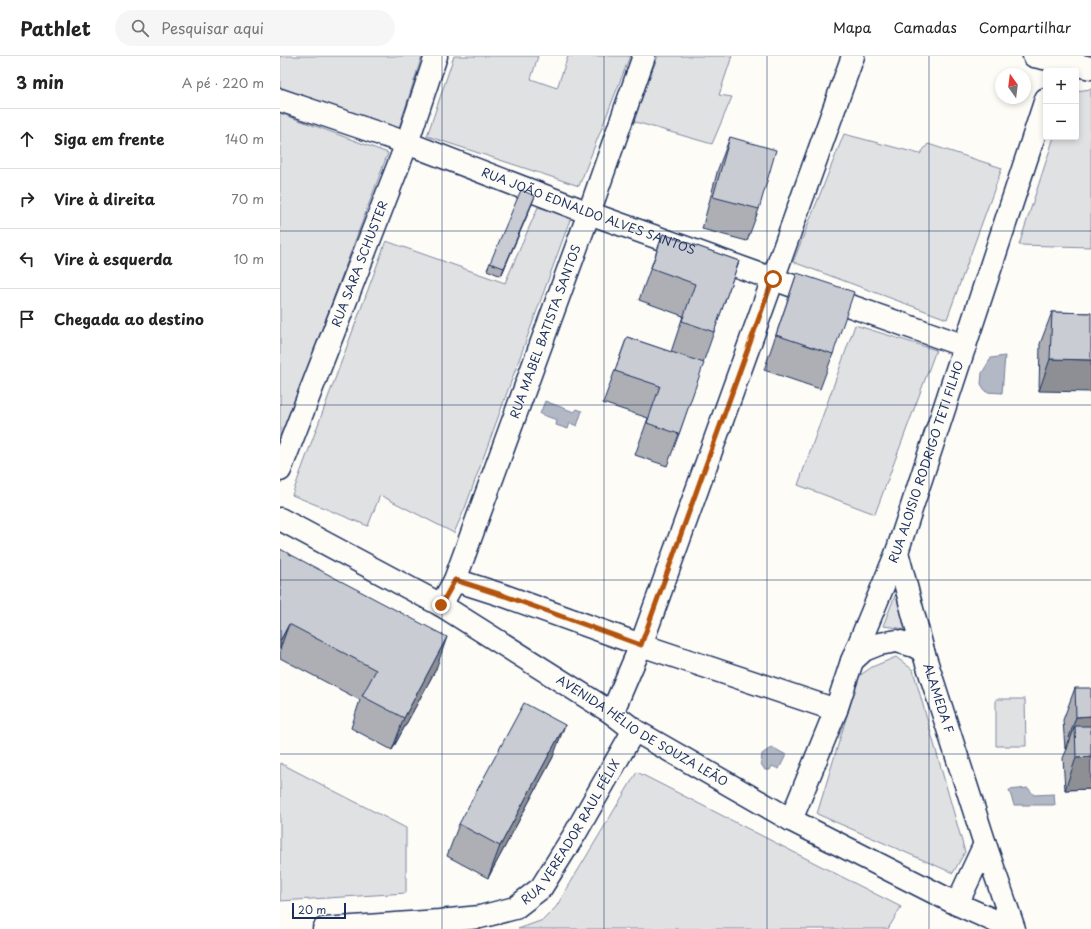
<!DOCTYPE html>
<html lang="pt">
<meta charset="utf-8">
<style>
:root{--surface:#fff;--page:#f6f6f6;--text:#222;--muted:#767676;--line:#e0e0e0}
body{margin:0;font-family:"Playpen Sans",sans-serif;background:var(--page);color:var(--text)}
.controls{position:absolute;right:12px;top:12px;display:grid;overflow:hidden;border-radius:4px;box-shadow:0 2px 6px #0003}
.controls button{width:36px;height:36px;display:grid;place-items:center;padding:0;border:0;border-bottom:1px solid var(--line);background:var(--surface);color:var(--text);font:20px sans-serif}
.compass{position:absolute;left:715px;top:12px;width:36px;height:36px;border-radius:50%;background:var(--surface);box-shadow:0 2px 6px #0003;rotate:346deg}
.scale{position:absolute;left:12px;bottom:10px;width:54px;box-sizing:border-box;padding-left:4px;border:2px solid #1b2f5e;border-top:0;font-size:11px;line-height:14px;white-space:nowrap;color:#1b2f5e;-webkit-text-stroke:3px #fdfcf7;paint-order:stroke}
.stop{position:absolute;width:12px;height:12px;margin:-9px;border:3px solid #b45309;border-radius:50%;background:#fff}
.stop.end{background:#b45309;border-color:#fff;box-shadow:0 1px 4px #0008}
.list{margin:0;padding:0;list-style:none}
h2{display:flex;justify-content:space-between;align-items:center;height:52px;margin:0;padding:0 16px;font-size:17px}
h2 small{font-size:13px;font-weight:400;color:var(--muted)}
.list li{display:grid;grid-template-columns:26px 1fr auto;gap:12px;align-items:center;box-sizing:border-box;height:60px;padding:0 16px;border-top:1px solid var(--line)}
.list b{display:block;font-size:15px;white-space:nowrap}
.list em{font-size:13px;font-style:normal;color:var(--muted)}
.icon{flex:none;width:22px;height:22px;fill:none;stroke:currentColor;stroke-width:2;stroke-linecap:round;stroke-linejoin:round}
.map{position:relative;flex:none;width:811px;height:873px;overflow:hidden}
header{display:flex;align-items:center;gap:24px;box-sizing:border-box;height:56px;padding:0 20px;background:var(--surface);border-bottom:1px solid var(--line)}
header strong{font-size:19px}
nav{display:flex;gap:22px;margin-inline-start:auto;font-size:14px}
.search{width:280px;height:36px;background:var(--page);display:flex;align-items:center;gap:10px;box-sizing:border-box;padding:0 14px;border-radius:22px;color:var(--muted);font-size:15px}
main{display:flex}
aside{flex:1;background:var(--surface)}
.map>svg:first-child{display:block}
.green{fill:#e0e1e3;stroke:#7e88a0}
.water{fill:#b3b8c5;stroke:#76819c}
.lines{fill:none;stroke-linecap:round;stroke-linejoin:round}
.minor-casing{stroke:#1b2f5e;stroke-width:25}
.minor{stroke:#fdfcf7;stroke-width:22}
.wall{fill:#adafb5;stroke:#1b2f5e}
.shaded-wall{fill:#8d8f94;stroke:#1b2f5e}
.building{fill:#c9ccd3;stroke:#1b2f5e}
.route{stroke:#b45309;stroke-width:5}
.grid{fill:none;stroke:#1b2f5e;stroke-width:1;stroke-opacity:0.55}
.labels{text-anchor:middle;stroke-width:3.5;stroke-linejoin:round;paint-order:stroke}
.street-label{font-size:12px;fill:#1b2f5e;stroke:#fdfcf7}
</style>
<header>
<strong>Pathlet</strong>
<div class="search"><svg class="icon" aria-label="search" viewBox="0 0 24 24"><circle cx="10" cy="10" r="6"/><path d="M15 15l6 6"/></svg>Pesquisar aqui</div>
<nav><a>Mapa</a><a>Camadas</a><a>Compartilhar</a></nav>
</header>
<main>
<aside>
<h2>3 min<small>A pé · 220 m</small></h2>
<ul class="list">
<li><svg class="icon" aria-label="ahead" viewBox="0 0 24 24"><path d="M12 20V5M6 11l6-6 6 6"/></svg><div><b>Siga em frente</b></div><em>140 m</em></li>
<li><svg class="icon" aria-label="right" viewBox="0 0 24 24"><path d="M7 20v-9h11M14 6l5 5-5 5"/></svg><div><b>Vire à direita</b></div><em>70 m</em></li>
<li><svg class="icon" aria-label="left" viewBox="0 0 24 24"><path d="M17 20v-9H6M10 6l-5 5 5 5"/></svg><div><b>Vire à esquerda</b></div><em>10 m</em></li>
<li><svg class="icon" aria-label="arrive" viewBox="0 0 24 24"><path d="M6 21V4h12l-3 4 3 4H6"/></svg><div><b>Chegada ao destino</b></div></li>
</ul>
</aside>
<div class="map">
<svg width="811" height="873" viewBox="0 0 811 873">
<rect width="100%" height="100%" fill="#fdfcf7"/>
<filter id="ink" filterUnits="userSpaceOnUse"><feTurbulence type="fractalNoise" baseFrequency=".025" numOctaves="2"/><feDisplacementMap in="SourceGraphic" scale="8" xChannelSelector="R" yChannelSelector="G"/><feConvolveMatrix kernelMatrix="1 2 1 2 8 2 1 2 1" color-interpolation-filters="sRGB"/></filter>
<g filter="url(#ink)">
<path class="green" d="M 0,0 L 142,0 L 118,75 L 0,31 Z
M 174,0 L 258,0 L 251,23 L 277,32 L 288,0 L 350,0 L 299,130 L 147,80 Z
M 378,0 L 452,0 L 439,39 L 452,41 L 432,88 L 352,65 Z
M 811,33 L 811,191 L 739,189 L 774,81 L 796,81 L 796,35 Z
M 0,57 L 108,97 L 0,385 Z
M 564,78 L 640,98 L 648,88 L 722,112 L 667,263 L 513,206 Z
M 258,151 L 291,161 L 185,452 L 174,477 L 100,439 L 88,470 L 12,439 L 106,185 L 225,227 Z
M 575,269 L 656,294 L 595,458 L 518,429 Z
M 618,532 L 633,579 L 619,572 L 603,570 Z
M 616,601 L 633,614 L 685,796 L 673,817 L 537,758 L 579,620 L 592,611 Z
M 716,643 L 745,643 L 746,690 L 716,690 Z
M 0,707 L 126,772 L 126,837 L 0,845 Z
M 357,716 L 621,851 L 608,873 L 238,873 L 263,864 L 276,851 Z"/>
<path class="water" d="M 725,300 L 722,337 L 706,336 L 701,328 L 702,317 L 711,302 Z
M 265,345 L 294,356 L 297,353 L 302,355 L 297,370 L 290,367 L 288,373 L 276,369 L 277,364 L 260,358 Z
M 492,691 L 506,699 L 499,713 L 492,710 L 490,714 L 485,714 L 481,708 L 482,698 Z
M 748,732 L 754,739 L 774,738 L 775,749 L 734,749 L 729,734 Z"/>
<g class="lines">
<g class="minor-casing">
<g id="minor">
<path d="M 754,0 L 811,12"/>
<path id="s1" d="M 0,44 L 127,87 L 309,157 L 493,223 L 685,290"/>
<path id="s2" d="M 0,414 L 127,87 L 156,0"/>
<path id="s3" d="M 0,463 L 161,549 L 332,657 L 354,674 L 511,764 L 677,848 L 733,873"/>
<path id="s4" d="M 617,496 L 643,595 L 705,788 L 734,873"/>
<path d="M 175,524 L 225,540 L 361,589 L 556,654"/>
<path id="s5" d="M 161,549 L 175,524 L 309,157 L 364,0"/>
<path d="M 572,605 L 584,594 L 599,588 L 617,585 L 634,590 L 643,595"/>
<path d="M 332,657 L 361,589 L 493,223 L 573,0"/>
<path id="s6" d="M 511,764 L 556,654 L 572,605 L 617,496 L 766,43"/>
<path d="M 677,848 L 705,788"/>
<path id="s7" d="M 44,873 L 159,865 L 200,861 L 235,852 L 261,832 L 296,776 L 354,674"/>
</g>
</g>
<use href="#minor" class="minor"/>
</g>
<path class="wall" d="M 450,81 L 479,153 L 467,185 L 422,173 L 438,113 Z
M 252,148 L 221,220 L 207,214 L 210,207 Z
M 383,178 L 459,205 L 423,307 L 399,378 L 387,410 L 355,399 L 368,362 L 323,347 L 347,281 L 391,296 L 403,260 L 359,244 Z
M 517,217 L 553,298 L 540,333 L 484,314 L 505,252 Z
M 772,256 L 811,257 L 759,335 L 760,288 Z
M 0,493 L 156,613 L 112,694 L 71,672 L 80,644 L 0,602 Z
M 795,632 L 811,733 L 785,734 L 783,702 L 787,693 L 785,693 L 783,664 Z
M 273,701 L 208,822 L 167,800 L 179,768 Z"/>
<path class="shaded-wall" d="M 255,140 L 252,148 L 221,220 L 224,212 Z
M 770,303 L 811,304 L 811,336 L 759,335 Z
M 9,568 L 0,593 L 0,585 Z
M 167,581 L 156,613 L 112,694 L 124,662 Z
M 811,660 L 811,692 L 795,670 L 787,693 L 785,693 L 796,661 Z
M 285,669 L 273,701 L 208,822 L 220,790 Z
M 811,701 L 811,733 L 785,734 L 796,702 Z"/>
<path class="building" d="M 450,81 L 496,94 L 479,153 L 433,141 Z
M 241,134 L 255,140 L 224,212 L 210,207 Z
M 383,178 L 459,205 L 434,276 L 402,265 L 415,228 L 371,212 Z
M 517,217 L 574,236 L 553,298 L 496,279 Z
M 772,256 L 811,257 L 811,304 L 770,303 Z
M 347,281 L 424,307 L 399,378 L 367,367 L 380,330 L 335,315 Z
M 0,493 L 167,581 L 124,662 L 82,640 L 96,614 L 9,568 L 0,585 Z
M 795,632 L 811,632 L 811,660 L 796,661 Z
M 244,647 L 285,669 L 220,790 L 179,768 Z
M 795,670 L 811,670 L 811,701 L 796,702 Z"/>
</g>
<g class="lines" filter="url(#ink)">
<path class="route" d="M 161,549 L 175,524 L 225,540 L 361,589 L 493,223"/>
</g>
<path class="grid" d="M 162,0 L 162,873M 324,0 L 324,873M 487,0 L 487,873M 649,0 L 649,873M 0,175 L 811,175M 0,349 L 811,349M 0,524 L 811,524M 0,698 L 811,698"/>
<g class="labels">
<g class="street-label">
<text dy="4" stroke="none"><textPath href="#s1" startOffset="328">RUA JOÃO EDNALDO ALVES SANTOS</textPath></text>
<text dy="4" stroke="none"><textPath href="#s2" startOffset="221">RUA SARA SCHUSTER</textPath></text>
<text dy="4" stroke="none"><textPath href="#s5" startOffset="293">RUA MABEL BATISTA SANTOS</textPath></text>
<text dy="4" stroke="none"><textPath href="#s6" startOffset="383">RUA ALOISIO RODRIGO TETI FILHO</textPath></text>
<text dy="4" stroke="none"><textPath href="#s4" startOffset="152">ALAMEDA F</textPath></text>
<text dy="4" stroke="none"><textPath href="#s3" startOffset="420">AVENIDA HÉLIO DE SOUZA LEÃO</textPath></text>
<text dy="4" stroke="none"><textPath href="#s7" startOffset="288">RUA VEREADOR RAUL FÉLIX</textPath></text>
</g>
</g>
</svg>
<div class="controls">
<button>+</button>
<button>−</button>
</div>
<svg class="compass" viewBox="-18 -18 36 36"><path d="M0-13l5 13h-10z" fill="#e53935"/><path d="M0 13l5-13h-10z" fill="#767676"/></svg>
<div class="scale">20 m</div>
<div class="stop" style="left:493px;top:223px"></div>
<div class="stop end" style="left:161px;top:549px"></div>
</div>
</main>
